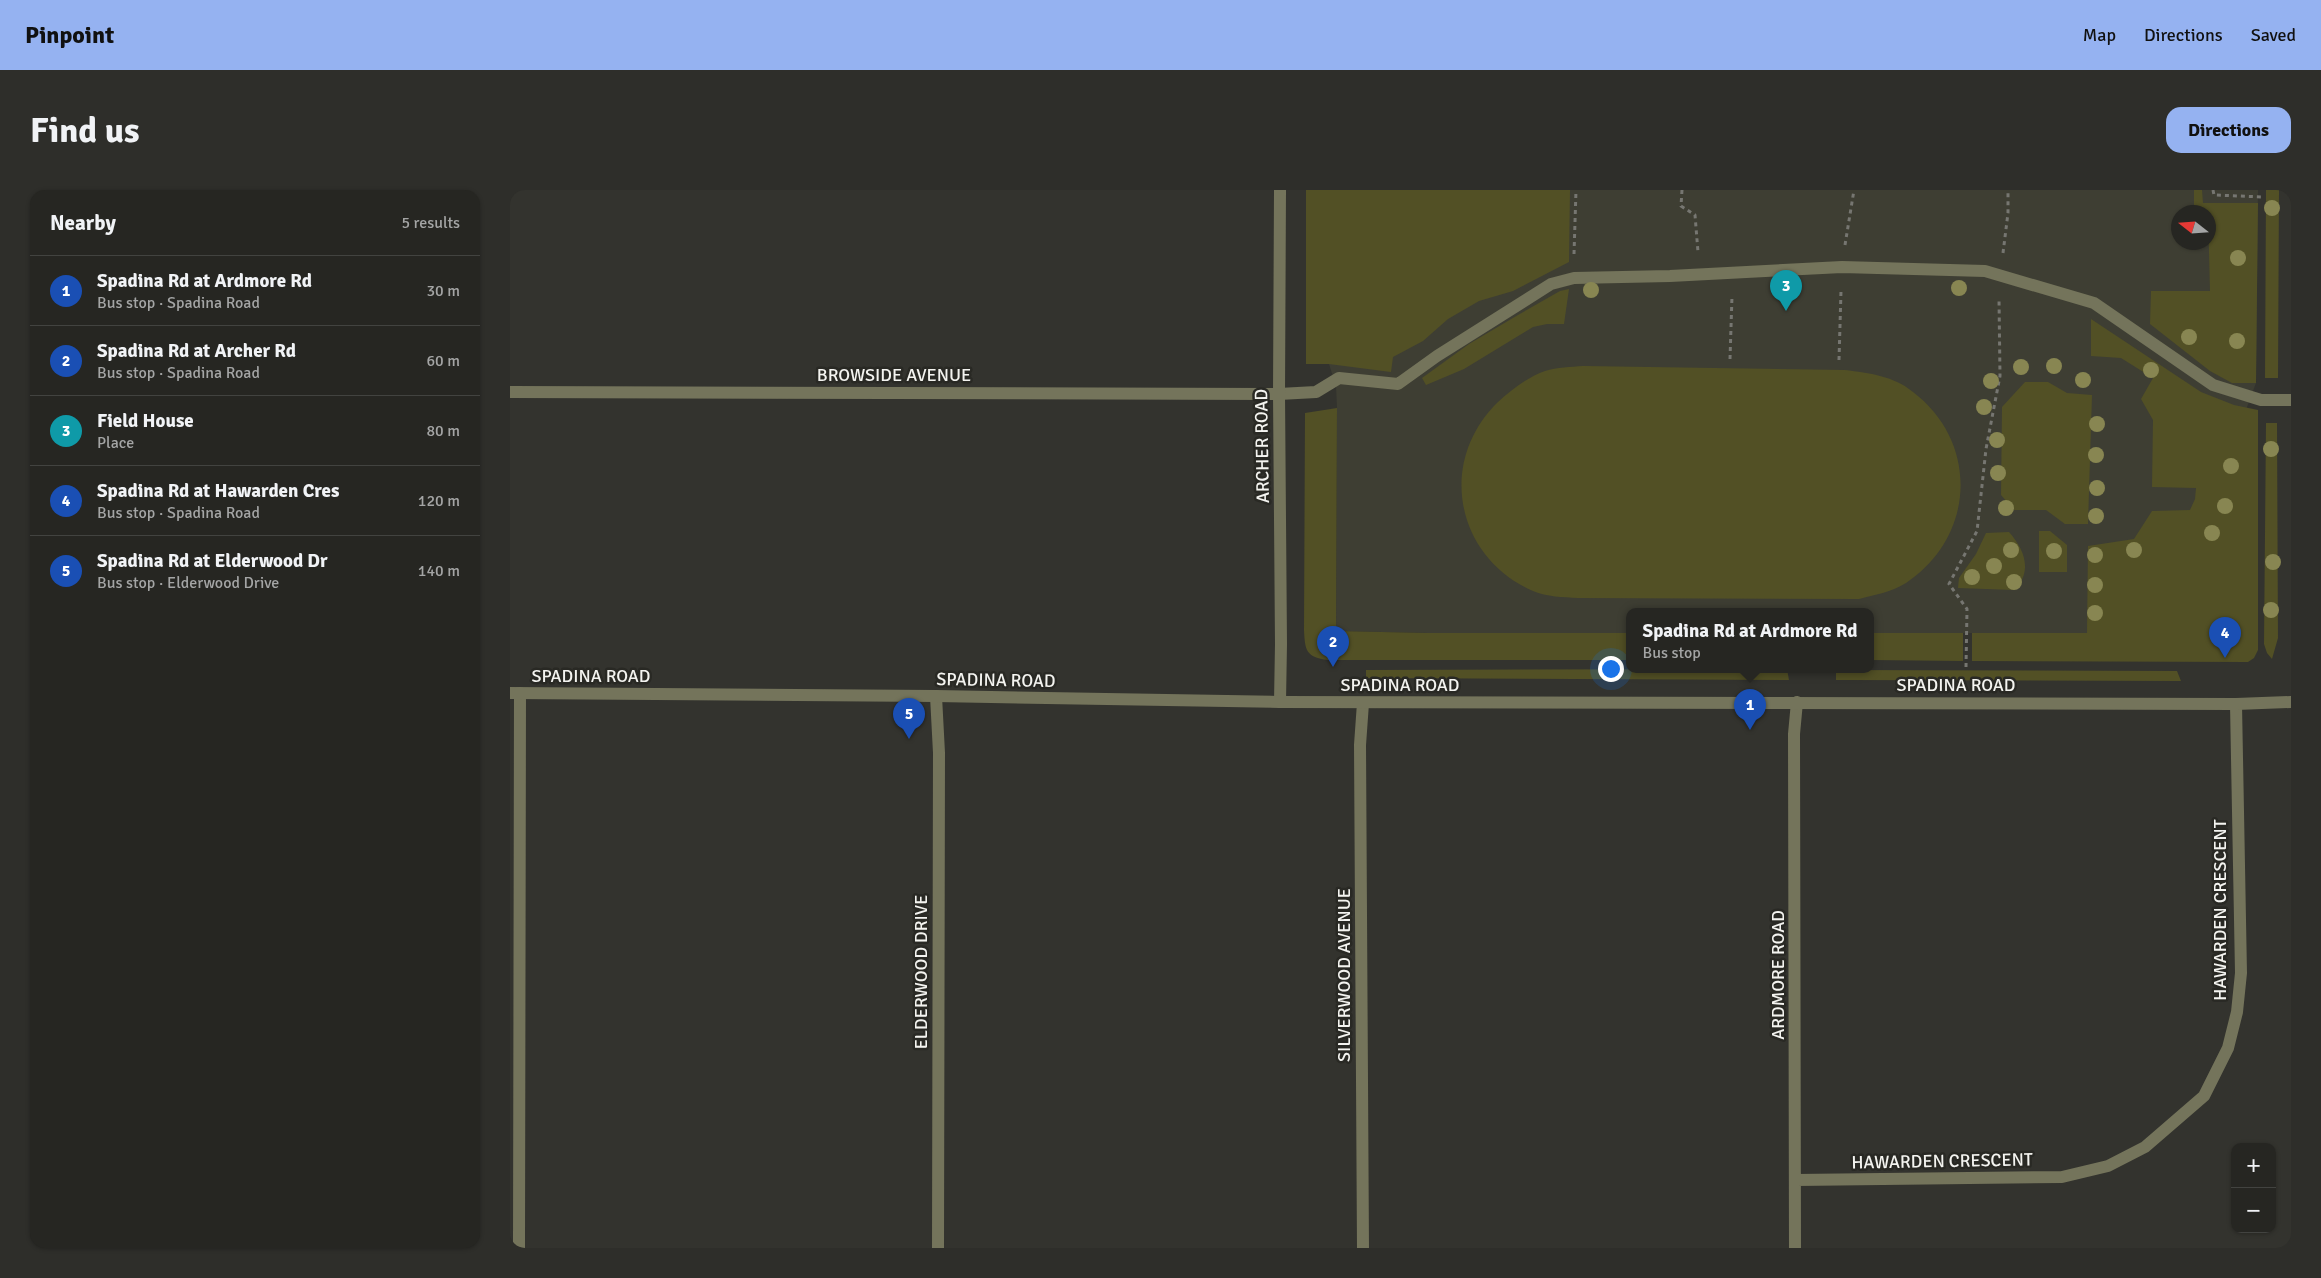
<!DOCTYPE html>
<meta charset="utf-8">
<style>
:root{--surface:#262622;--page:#2e2e2a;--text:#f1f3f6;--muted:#a4a5a5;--line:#424340;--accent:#95b2f1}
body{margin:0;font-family:Signika,sans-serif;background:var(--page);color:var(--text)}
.controls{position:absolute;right:15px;bottom:15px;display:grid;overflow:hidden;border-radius:10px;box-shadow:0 1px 4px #0004}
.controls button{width:45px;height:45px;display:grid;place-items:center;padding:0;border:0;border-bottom:1px solid var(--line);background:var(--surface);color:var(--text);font:25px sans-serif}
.compass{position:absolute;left:1661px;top:15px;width:45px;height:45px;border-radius:50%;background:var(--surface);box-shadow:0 1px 4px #0004;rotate:287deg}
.you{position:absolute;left:1100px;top:478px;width:18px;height:18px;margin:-12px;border:4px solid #fff;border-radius:50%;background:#1a73e8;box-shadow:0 0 0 8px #1a73e833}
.badge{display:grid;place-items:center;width:32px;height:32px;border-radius:50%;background:var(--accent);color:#fff;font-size:16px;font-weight:700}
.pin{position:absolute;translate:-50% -41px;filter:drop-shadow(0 1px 2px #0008)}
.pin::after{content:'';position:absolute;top:26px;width:18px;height:15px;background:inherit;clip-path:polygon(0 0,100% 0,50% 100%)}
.popup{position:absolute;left:1116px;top:418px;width:248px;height:65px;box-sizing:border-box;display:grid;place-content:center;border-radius:10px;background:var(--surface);filter:drop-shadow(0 1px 4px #0005);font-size:16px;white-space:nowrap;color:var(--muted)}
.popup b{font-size:19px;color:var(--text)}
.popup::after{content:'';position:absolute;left:50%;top:100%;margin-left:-10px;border:10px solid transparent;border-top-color:var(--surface)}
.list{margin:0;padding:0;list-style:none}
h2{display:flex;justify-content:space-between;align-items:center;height:65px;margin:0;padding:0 20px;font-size:21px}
h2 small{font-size:16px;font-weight:400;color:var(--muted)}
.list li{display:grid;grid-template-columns:32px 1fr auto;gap:15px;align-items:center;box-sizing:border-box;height:70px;padding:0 20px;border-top:1px solid var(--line)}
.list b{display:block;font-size:19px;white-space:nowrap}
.list p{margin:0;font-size:16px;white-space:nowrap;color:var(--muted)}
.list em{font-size:16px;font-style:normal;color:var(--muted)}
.map{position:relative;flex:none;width:1781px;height:1058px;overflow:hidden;border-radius:15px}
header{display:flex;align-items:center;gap:30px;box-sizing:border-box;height:70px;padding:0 25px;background:var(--accent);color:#111}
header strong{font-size:24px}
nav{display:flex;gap:28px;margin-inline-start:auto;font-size:18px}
.intro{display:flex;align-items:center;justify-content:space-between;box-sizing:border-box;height:120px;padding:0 30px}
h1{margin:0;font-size:35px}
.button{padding:12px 22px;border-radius:15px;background:var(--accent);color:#111;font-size:18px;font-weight:700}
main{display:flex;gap:30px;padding:0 30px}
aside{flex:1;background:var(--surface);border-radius:15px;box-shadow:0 1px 4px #0004}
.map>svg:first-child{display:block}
.built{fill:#3e3e33;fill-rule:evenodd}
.green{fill:#525025}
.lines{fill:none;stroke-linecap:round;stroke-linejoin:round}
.path{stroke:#767671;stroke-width:3;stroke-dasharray:4 4;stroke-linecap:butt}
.service{stroke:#74745b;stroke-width:12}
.minor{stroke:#74745b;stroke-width:12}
.tertiary{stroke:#74745b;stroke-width:12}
.tree{fill:#888652}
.labels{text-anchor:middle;stroke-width:5;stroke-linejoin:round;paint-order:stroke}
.street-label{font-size:18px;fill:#f4f4f0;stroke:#292924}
</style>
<header>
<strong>Pinpoint</strong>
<nav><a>Map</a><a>Directions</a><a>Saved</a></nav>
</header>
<div class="intro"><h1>Find us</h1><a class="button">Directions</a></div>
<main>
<aside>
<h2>Nearby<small>5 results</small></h2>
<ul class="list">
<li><span class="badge" style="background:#1a4fb4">1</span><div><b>Spadina Rd at Ardmore Rd</b><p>Bus stop · Spadina Road</p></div><em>30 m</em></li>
<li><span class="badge" style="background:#1a4fb4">2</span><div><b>Spadina Rd at Archer Rd</b><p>Bus stop · Spadina Road</p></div><em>60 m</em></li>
<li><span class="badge" style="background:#0f9aa8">3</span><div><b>Field House</b><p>Place</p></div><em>80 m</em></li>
<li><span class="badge" style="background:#1a4fb4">4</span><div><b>Spadina Rd at Hawarden Cres</b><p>Bus stop · Spadina Road</p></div><em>120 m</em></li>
<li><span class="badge" style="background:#1a4fb4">5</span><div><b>Spadina Rd at Elderwood Dr</b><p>Bus stop · Elderwood Drive</p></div><em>140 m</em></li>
</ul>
</aside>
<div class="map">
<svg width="1781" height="1058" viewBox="0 0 1781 1058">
<rect width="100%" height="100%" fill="#33332e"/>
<path class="built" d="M 830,0 L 1748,0 L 1746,193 L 1737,217 L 1733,414 L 1577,443 L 1360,443 L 1360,421 L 1120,421 L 1120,443 L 917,443 L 826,441 L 827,218 L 826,196 L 819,174 L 820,23 ZM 1668,22 L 1698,22 L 1698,52 L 1668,52 Z"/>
<path class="green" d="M 796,0 L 1060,0 L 1059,72 L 1003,101 L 969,111 L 938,129 L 913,151 L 883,167 L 881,182 L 819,174 L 796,174 Z
M 1684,0 L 1692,0 L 1693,13 L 1748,13 L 1746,193 L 1722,193 L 1700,181 L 1640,134 L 1641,101 L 1700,101 L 1698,22 L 1684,22 Z
M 1756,0 L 1769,0 L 1768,188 L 1755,188 Z
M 1059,99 L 1054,134 L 1037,134 L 1023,137 L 954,179 L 916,195 L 912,188 L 959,154 L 1008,125 L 1050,101 Z
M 1581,129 L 1691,202 L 1724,215 L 1748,220 L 1748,460 L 1744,468 L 1738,472 L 1462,471 L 1462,443 L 1577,443 L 1578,356 L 1624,349 L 1642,321 L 1680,320 L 1685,309 L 1686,298 L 1642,297 L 1643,230 L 1631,209 L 1643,188 L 1611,168 L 1581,166 Z
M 1073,176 L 1335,180 C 1359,183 1384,186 1403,202 C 1470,253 1465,347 1396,393 C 1382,402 1364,405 1349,409 L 1068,408 C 1053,407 1037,407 1023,401 C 945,367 927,271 988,212 C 1001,200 1018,187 1035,181 C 1047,177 1061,177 1073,176 Z
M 1515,192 L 1538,192 L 1557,203 L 1582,205 L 1578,334 L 1555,334 L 1536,320 L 1504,320 L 1491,305 L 1492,217 Z
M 827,218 L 826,441 L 917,443 L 1120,443 L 1120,470 L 818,470 C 796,467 795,461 794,440 L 795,223 Z
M 1756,233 L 1767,233 L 1768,448 L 1762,469 L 1757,463 L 1754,454 Z
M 1529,341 L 1540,341 L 1557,355 L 1557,382 L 1529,382 Z
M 1499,342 C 1515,360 1523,382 1504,400 L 1448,398 L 1449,388 L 1466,364 L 1476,343 Z
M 1360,443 L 1453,443 L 1453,471 L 1360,470 Z
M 1277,479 L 1279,490 L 856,488 L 856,480 Z
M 1326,480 L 1667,481 L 1671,491 L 1326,490 Z"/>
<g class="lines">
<path class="path" d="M 1172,0 L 1171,16 L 1185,25 L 1188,62
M 1703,0 L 1704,5 L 1753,7
M 1335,55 L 1344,0
M 1493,63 L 1498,23 L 1498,0
M 1064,64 L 1066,0
M 1220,169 L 1222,106
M 1329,170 L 1331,101
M 1456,477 L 1457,419 L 1439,394 L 1467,341 L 1476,259 L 1490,186 L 1489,109"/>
<path class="service" d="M 769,204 L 806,202 L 829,188 L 888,194 L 927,166 L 1041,94 L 1064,88 L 1160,86 L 1332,77 L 1475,81 L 1584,113 L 1703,195 L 1751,210 L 1781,210"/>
<path class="minor" d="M 0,202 L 769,204
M 426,506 L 429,563 L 428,1058
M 770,512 L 771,454 L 769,204 L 770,0
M 853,513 L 850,555 L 853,1058
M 1286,990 L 1552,987 L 1598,976 L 1635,957 L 1694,906 L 1718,858 L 1727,822 L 1731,783 L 1726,514
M 9,1058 L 10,503
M 1285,1058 L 1284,544 L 1287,512"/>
<path class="tertiary" d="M 0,503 L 426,506 L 770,512 L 1726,514 L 1781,512"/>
</g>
<g class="tree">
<circle cx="1762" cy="18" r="8"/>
<circle cx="1728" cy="68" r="8"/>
<circle cx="1449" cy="98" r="8"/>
<circle cx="1081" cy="100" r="8"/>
<circle cx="1679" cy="147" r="8"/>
<circle cx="1727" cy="151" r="8"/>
<circle cx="1544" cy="176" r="8"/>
<circle cx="1511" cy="177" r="8"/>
<circle cx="1641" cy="180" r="8"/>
<circle cx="1573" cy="190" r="8"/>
<circle cx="1481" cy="191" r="8"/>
<circle cx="1474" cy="217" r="8"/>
<circle cx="1587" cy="234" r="8"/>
<circle cx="1487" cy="250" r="8"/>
<circle cx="1761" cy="259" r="8"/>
<circle cx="1586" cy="265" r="8"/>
<circle cx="1721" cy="276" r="8"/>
<circle cx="1488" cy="283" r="8"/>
<circle cx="1587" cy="298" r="8"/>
<circle cx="1715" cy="316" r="8"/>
<circle cx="1496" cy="318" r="8"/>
<circle cx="1586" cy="326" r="8"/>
<circle cx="1702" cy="343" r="8"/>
<circle cx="1501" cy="360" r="8"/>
<circle cx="1624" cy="360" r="8"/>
<circle cx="1544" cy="361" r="8"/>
<circle cx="1585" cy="365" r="8"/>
<circle cx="1763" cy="372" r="8"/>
<circle cx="1484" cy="376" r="8"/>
<circle cx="1462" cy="387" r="8"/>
<circle cx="1504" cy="392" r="8"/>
<circle cx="1585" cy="395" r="8"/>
<circle cx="1761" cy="420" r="8"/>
<circle cx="1585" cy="423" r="8"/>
</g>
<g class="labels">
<g class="street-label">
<text x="384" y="191">BROWSIDE AVENUE</text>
<text transform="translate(752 256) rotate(-91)" y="6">ARCHER ROAD</text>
<text x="81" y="492">SPADINA ROAD</text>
<text transform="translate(486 490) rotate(1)" y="6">SPADINA ROAD</text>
<text x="890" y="501">SPADINA ROAD</text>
<text x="1446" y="501">SPADINA ROAD</text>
<text transform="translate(1710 720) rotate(-90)" y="6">HAWARDEN CRESCENT</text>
<text transform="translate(411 782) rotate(-90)" y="6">ELDERWOOD DRIVE</text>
<text transform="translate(834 785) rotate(-90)" y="6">SILVERWOOD AVENUE</text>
<text transform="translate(1268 785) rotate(-90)" y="6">ARDMORE ROAD</text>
<text transform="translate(1432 971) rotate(-1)" y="6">HAWARDEN CRESCENT</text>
</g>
</g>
</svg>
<div class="controls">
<button>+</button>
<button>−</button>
</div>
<svg class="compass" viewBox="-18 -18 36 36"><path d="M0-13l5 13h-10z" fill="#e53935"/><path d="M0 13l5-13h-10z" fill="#a4a5a5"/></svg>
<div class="you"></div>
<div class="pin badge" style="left:1240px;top:540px;background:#1a4fb4">1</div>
<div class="popup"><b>Spadina Rd at Ardmore Rd</b>Bus stop</div>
<div class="pin badge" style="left:823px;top:477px;background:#1a4fb4">2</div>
<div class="pin badge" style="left:1276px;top:121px;background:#0f9aa8">3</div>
<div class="pin badge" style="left:1715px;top:468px;background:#1a4fb4">4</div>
<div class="pin badge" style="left:399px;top:549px;background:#1a4fb4">5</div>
</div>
</main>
